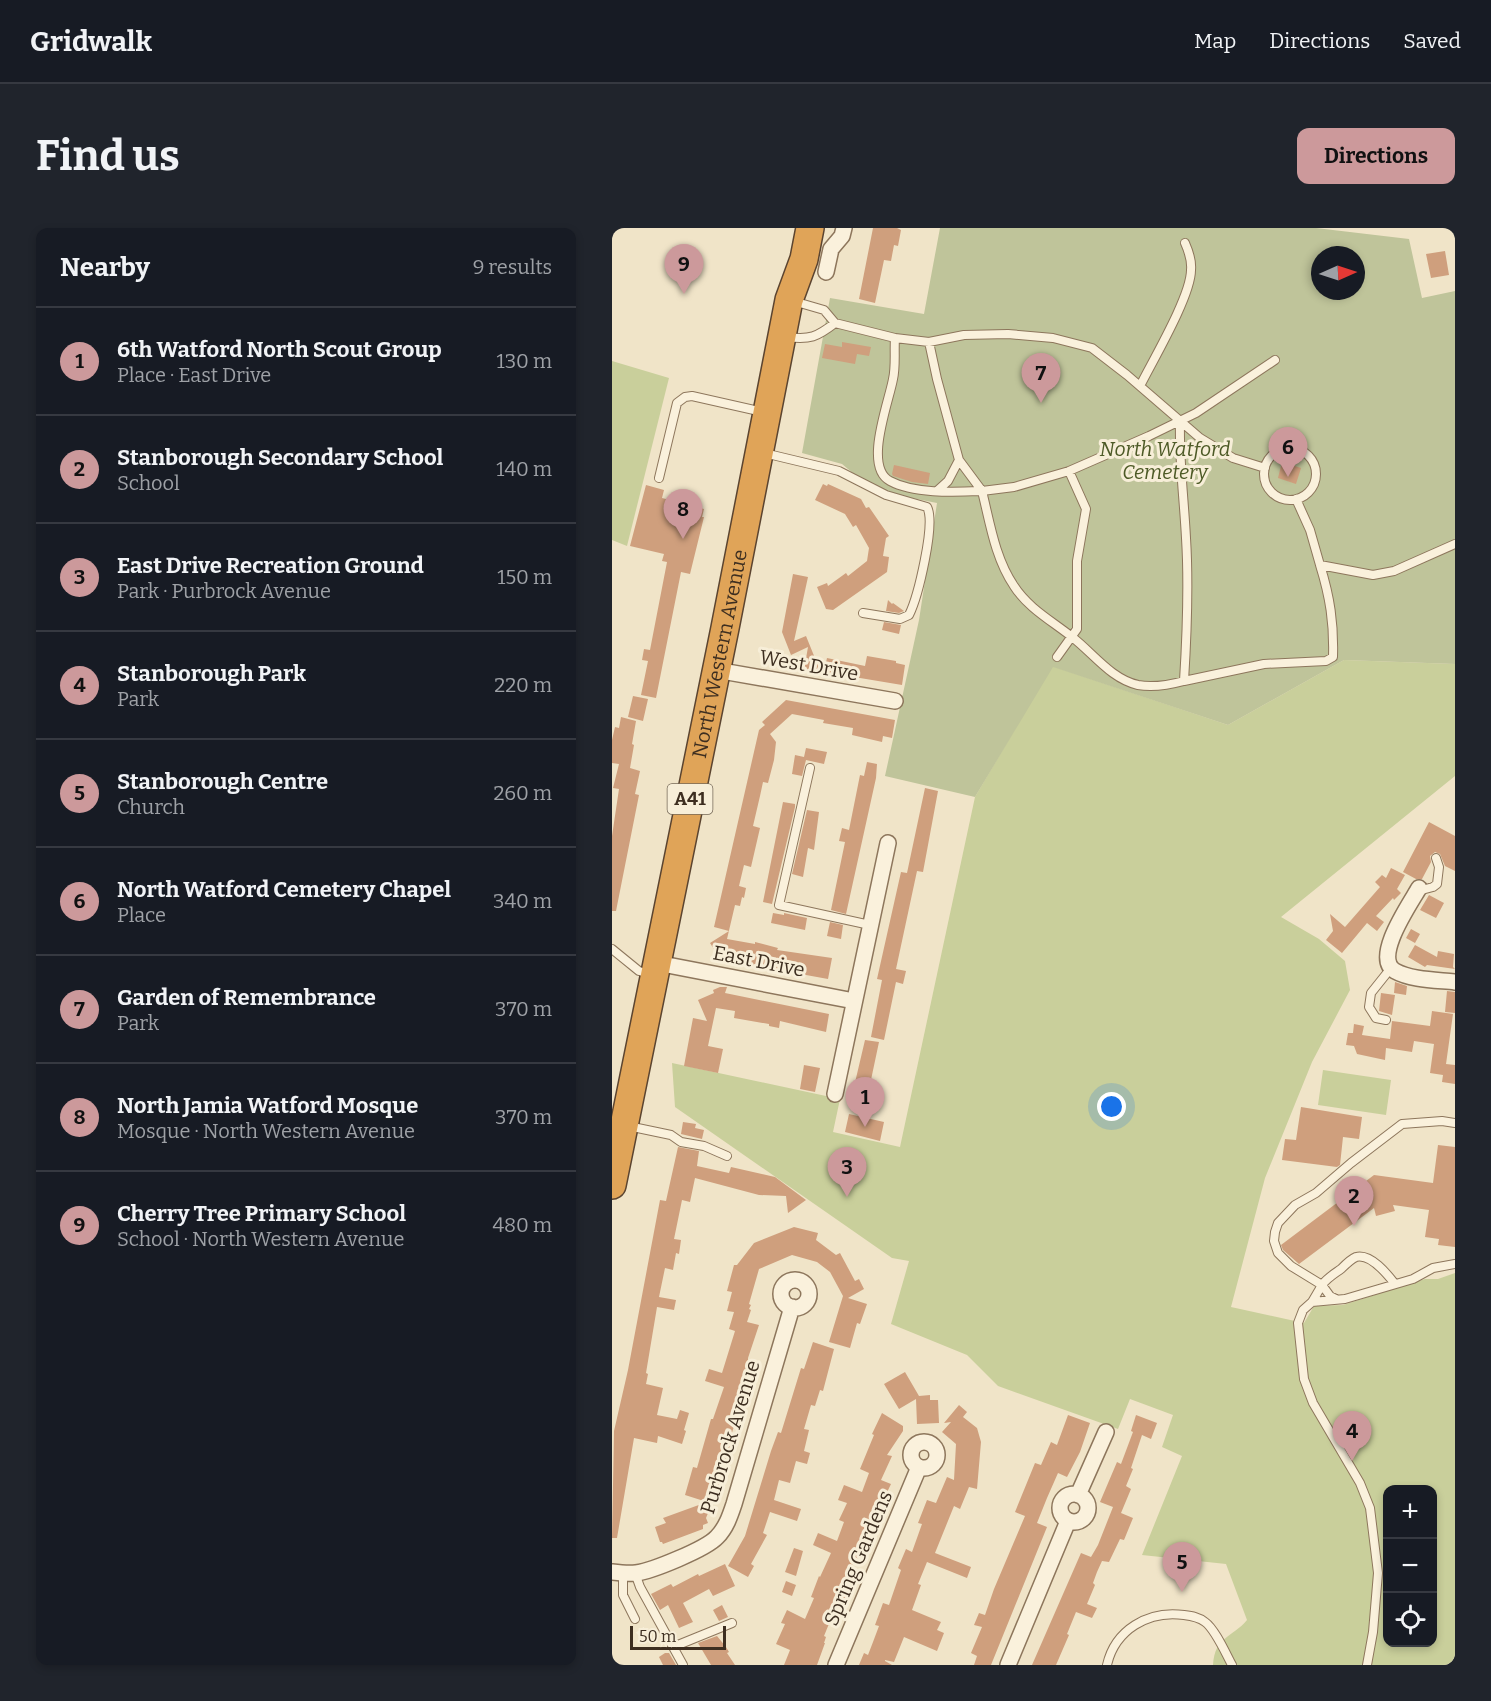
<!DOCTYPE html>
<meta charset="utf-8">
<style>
:root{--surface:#171b24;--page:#20242c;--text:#f1f3f6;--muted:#9ea1a6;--line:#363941;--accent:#cc999b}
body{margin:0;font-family:Bitter,serif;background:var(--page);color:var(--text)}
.controls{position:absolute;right:18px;bottom:18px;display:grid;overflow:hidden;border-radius:12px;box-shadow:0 3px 9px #0003}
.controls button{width:54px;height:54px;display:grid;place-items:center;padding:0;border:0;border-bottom:2px solid var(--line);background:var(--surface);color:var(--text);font:30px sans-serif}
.compass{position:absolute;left:699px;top:18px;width:54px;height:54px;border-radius:50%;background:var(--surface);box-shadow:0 3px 9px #0003;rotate:87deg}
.scale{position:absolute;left:18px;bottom:15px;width:96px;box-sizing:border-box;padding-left:6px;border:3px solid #3d2e20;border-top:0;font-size:16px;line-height:21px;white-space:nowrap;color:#3d2e20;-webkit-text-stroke:4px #f7eed8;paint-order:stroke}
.you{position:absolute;left:500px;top:879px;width:21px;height:21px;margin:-15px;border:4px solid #fff;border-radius:50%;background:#1a73e8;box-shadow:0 0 0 9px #1a73e833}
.badge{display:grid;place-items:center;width:39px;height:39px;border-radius:50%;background:var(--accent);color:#111;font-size:20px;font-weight:700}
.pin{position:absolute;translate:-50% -50px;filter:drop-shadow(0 2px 3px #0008)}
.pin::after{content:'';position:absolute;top:32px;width:21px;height:18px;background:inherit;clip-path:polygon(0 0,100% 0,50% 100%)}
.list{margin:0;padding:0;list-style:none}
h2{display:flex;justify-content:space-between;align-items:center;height:78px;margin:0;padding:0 24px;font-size:26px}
h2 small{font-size:20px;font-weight:400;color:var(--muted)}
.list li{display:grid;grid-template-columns:39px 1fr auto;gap:18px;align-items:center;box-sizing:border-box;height:108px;padding:0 24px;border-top:2px solid var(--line)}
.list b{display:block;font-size:22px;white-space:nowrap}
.list p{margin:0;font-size:20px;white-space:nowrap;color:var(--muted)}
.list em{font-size:20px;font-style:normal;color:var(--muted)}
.icon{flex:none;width:33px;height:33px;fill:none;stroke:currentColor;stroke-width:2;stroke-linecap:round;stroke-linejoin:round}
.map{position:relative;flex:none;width:843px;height:1437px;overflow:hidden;border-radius:12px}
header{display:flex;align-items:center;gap:36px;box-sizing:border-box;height:84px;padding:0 30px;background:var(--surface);border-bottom:2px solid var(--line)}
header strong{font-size:28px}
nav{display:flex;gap:33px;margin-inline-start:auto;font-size:21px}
.intro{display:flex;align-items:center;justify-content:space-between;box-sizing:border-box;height:144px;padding:0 36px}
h1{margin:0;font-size:42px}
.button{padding:15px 27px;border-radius:12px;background:var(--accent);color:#111;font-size:21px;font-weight:700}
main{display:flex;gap:36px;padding:0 36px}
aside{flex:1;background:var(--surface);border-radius:12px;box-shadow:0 3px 9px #0003}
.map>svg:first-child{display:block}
.green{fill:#c9cf9b;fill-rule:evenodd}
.cemetery{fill:#bfc49a;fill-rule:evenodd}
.building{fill:#cf9f7d}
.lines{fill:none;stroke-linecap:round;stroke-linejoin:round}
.lane-casing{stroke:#8d765c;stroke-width:10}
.street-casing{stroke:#8d765c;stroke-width:18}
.highway-casing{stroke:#5b4430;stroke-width:30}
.lane{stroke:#faf1dc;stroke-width:8}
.street{stroke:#faf1dc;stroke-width:15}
.highway{stroke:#e0a458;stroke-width:27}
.labels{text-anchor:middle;stroke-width:6;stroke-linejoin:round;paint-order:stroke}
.shield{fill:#f7eed8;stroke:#756857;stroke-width:1.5}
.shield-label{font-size:18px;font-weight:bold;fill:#3d2e20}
.park-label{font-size:20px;font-style:italic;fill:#4d5a26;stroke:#f7eed8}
.street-label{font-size:20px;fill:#3d2e20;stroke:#f7eed8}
</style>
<header>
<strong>Gridwalk</strong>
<nav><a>Map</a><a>Directions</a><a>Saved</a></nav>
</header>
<div class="intro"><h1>Find us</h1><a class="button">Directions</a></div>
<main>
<aside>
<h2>Nearby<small>9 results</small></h2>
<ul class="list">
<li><span class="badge">1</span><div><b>6th Watford North Scout Group</b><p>Place · East Drive</p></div><em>130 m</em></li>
<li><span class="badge">2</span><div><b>Stanborough Secondary School</b><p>School</p></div><em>140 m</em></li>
<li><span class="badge">3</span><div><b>East Drive Recreation Ground</b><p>Park · Purbrock Avenue</p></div><em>150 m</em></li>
<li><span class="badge">4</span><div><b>Stanborough Park</b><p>Park</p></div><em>220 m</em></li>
<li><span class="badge">5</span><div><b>Stanborough Centre</b><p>Church</p></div><em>260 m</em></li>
<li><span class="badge">6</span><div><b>North Watford Cemetery Chapel</b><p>Place</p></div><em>340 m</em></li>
<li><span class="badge">7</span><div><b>Garden of Remembrance</b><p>Park</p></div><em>370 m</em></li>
<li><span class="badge">8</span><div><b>North Jamia Watford Mosque</b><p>Mosque · North Western Avenue</p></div><em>370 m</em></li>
<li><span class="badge">9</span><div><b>Cherry Tree Primary School</b><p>School · North Western Avenue</p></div><em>480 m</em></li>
</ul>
</aside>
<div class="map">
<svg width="843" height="1437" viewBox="0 0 843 1437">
<rect width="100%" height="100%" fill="#f0e4c8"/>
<path class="green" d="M 0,133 L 57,150 L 15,318 L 0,312 Z
M 732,432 L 843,436 L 843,548 L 669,689 L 707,711 L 733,733 L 738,762 L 700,834 L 653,950 L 619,1079 L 692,1095 L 702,1078 L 731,1077 L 813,1051 L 826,1051 L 843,1045 L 843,1437 L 601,1437 C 603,1408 620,1410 635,1392 L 614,1336 L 530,1327 L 570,1228 L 550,1219 L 561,1187 L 518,1171 L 506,1201 L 386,1158 L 355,1127 L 279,1096 L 297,1033 L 280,1030 L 63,879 L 60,835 L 228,871 L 221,904 L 288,919 L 363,569 L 440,438 L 616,497 ZM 776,1262 L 820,1262 L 820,1414 L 776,1414 Z
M 711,842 L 779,852 L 774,887 L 706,877 Z"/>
<path class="cemetery" d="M 328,0 L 704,0 L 797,11 L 810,70 L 843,63 L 843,436 L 732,432 L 616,497 L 441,439 L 363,569 L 273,548 L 307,392 L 325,275 L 274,265 L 248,251 L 230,236 L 190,225 L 218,70 L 312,86 ZM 708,27 L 744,27 L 744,63 L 708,63 Z"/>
<path class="building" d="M 261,0 L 285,0 L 289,2 L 286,18 L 282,17 L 279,33 L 272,32 L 263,75 L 247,71 Z
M 833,23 L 837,47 L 819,50 L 814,26 Z
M 230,114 L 259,119 L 257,128 L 245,126 L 243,136 L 210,130 L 213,116 L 230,119 Z
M 670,234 L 689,240 L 684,256 L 666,250 Z
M 282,237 L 318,245 L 316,256 L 300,254 L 281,248 L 280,246 Z
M 211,256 L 215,258 L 216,256 L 249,271 L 254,280 L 257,279 L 277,308 L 274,310 L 271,328 L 277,329 L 275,344 L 221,382 L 214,381 L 205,359 L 215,355 L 216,358 L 234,345 L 236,348 L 255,333 L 257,320 L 244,297 L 241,299 L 233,286 L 203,272 Z
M 34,257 L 52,262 L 50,270 L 92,281 L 90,289 L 92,289 L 78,346 L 69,344 L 44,470 L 29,467 L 36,433 L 30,432 L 32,421 L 38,422 L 55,334 L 50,333 L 52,326 L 18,318 Z
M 181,346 L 196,349 L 182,413 L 194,408 L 209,445 L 192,442 L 196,419 L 179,427 L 170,404 Z
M 276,372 L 280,376 L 281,375 L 292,383 L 287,385 L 274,383 Z
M 272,394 L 289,397 L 287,406 L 270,402 Z
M 255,428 L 284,433 L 284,435 L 293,437 L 290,457 L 212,444 L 215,430 L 253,438 Z
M 21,468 L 36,471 L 31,493 L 16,489 Z
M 174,472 L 283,492 L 280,510 L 271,508 L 270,514 L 240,507 L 241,500 L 211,495 L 212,492 L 180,486 L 158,506 L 164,514 L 162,532 L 156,555 L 151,554 L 148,568 L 141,598 L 148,600 L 139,639 L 132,637 L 127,658 L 134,660 L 132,670 L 130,669 L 128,678 L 123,677 L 115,711 L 143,716 L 143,714 L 166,720 L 165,722 L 220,730 L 216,751 L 116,733 L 115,731 L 110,734 L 98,715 L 117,703 L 102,699 L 147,502 L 153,497 L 150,494 Z
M 9,489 L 24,493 L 20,516 L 22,517 L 18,540 L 28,543 L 23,566 L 27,567 L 4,683 L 0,683 L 0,608 L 7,561 L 1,560 L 7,536 L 0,535 L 0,512 L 3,499 L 7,500 Z
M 194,520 L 215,524 L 212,536 L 194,532 L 190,548 L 180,546 L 183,527 L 192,529 Z
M 255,534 L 265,536 L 264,550 L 234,686 L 219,682 L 233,614 L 227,613 L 230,600 L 237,602 L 248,547 L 252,548 Z
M 313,560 L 326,563 L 311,644 L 305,643 L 284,741 L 294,743 L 291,756 L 284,754 L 272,812 L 259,809 L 270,752 L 265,751 L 289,644 L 295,645 Z
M 171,574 L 183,576 L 183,579 L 160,676 L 151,674 Z
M 195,582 L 207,584 L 202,622 L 196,620 L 191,649 L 180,646 Z
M 817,594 L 843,608 L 843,643 L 833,638 L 828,626 L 823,624 L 818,628 L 819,634 L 810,651 L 804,651 L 791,644 Z
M 779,640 L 793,647 L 785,661 L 789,665 L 782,672 L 781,670 L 764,688 L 772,694 L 765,703 L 755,695 L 730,725 L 714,712 L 721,703 L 718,686 L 733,699 L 768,659 L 763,654 L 770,647 L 774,650 Z
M 817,667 L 832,675 L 824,690 L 808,682 Z
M 161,685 L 172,687 L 172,685 L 195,690 L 193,702 L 159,695 Z
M 218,694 L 231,697 L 229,711 L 215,708 Z
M 799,701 L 808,706 L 803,715 L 794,710 Z
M 803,717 L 825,729 L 826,723 L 842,726 L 841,739 L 843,741 L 815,737 L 813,739 L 796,729 Z
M 783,754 L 795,758 L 794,767 L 782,765 Z
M 108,759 L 115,759 L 113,765 L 217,786 L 214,804 L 168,793 L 167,800 L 157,798 L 157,796 L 122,790 L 123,783 L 104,780 L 96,818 L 111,821 L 106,845 L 72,838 L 81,790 L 95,793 L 86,772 L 102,765 L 101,762 Z
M 835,763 L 843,764 L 843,785 L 833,784 Z
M 769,765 L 783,767 L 780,787 L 767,783 Z
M 820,783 L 841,786 L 834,836 L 843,837 L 843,856 L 830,854 L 831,847 L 818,845 L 822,816 L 802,813 L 800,824 L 774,820 L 773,832 L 745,826 L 742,818 L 734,817 L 736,805 L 741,805 L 742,796 L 752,798 L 750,807 L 778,811 L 780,793 L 818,798 Z
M 253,812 L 267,814 L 256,866 L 241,863 Z
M 192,837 L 208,840 L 203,864 L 188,861 Z
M 689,879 L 750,889 L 747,911 L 731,909 L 728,937 L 725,939 L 670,932 L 673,911 L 684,912 Z
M 237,886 L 272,894 L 268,913 L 233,904 Z
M 71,894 L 84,896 L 83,900 L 92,902 L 90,911 L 69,906 Z
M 826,917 L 843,919 L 843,1019 L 826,1017 L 827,1011 L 813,1009 L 817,982 L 781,977 L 783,983 L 764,988 L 762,980 L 687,1036 L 671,1022 L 669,1017 L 762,947 L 821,955 Z
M 66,919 L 87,923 L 85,938 L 117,945 L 119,939 L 163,949 L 194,972 L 176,985 L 174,968 L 147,967 L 83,950 L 78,974 L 70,972 L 62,1011 L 69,1012 L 67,1026 L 64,1025 L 61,1042 L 53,1040 L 47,1069 L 64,1072 L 62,1082 L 45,1079 L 34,1145 L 36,1146 L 34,1156 L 51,1160 L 45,1187 L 65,1191 L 68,1182 L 77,1185 L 72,1202 L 74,1203 L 70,1216 L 46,1208 L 45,1215 L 22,1210 L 5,1310 L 0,1310 L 2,1203 L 16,1142 L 48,972 L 54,973 Z
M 182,999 L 206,1005 L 204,1012 L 224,1027 L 228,1025 L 243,1053 L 247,1051 L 252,1061 L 236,1070 L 255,1076 L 248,1096 L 245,1095 L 238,1120 L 217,1114 L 231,1068 L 218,1044 L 205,1034 L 180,1027 L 147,1041 L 137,1076 L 139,1077 L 137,1081 L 139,1082 L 135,1094 L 147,1097 L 136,1130 L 136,1136 L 139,1137 L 132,1160 L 134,1160 L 132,1167 L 117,1214 L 119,1215 L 107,1258 L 94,1290 L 96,1295 L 91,1297 L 91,1301 L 51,1316 L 50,1314 L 48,1314 L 43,1299 L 54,1295 L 51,1290 L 95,1274 L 73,1267 L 81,1239 L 85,1240 L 99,1191 L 101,1191 L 112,1159 L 93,1153 L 97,1141 L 110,1145 L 123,1103 L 117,1101 L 122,1084 L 115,1083 L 120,1064 L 115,1063 L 122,1037 L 125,1037 L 142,1015 Z
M 201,1114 L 222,1121 L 211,1163 L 208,1162 L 203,1178 L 199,1177 L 192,1201 L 197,1202 L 192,1223 L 198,1225 L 195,1236 L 184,1233 L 178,1255 L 167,1252 L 162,1272 L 189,1281 L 185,1293 L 158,1284 L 151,1305 L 155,1307 L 139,1336 L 142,1338 L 136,1349 L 116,1338 L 133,1308 L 159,1223 L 166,1204 L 169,1205 L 189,1140 L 192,1141 Z
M 293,1144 L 307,1168 L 318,1167 L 318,1172 L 326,1172 L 327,1195 L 305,1196 L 304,1171 L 287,1181 L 272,1156 Z
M 347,1177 L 355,1184 L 351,1189 L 365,1200 L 369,1214 L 365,1261 L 357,1259 L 348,1281 L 342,1278 L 323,1325 L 359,1339 L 355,1350 L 315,1334 L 306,1356 L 309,1357 L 300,1382 L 329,1394 L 325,1402 L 332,1405 L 325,1423 L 292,1409 L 282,1434 L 273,1432 L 273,1433 L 280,1437 L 247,1437 L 252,1425 L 256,1427 L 261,1414 L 267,1398 L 263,1397 L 271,1375 L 277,1377 L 289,1342 L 286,1340 L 294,1321 L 300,1324 L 310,1296 L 306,1295 L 315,1272 L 324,1275 L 335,1249 L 342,1252 L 344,1216 L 330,1204 L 339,1194 L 332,1195 Z
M 270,1185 L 291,1198 L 291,1203 L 275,1227 L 280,1228 L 269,1252 L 279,1256 L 268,1279 L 265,1278 L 254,1305 L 258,1307 L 251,1326 L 248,1326 L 247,1331 L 244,1330 L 239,1343 L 235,1358 L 237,1359 L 233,1371 L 226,1382 L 223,1381 L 212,1408 L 214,1409 L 212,1415 L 213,1415 L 205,1437 L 172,1437 L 178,1422 L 164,1416 L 173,1396 L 169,1395 L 175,1382 L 193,1391 L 202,1370 L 199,1369 L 207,1348 L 208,1349 L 219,1325 L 201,1317 L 206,1305 L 225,1313 L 232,1294 L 227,1292 L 235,1275 L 226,1272 L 232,1257 L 250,1264 L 257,1245 L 248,1241 L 262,1207 L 260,1206 Z
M 456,1187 L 478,1195 L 468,1224 L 455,1249 L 446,1245 L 435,1270 L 425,1295 L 435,1299 L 379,1437 L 362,1437 L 365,1428 L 359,1425 L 370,1399 L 362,1397 L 367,1385 L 373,1387 L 382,1361 L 413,1288 L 403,1284 L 423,1235 L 429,1237 L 439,1214 L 445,1217 Z
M 524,1187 L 545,1195 L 539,1211 L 530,1207 L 519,1240 L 521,1241 L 514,1258 L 519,1261 L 509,1285 L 521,1290 L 512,1312 L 508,1311 L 497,1334 L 490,1333 L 485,1344 L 481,1355 L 483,1357 L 475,1376 L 485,1380 L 480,1390 L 464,1384 L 455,1406 L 457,1407 L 444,1437 L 420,1437 L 469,1325 L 479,1329 L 486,1317 L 501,1279 L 488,1274 L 505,1234 L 509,1236 L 521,1204 L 519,1203 Z
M 182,1320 L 191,1323 L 184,1348 L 173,1344 Z
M 113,1336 L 123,1358 L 101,1368 L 97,1361 L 71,1375 L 81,1394 L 67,1400 L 56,1377 L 48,1382 L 39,1366 L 59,1356 L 61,1359 L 86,1346 L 87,1348 Z
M 174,1353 L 184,1357 L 180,1368 L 170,1364 Z
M 110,1377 L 116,1389 L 107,1393 L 101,1382 Z
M 105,1408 L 114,1419 L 117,1424 L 115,1425 L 123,1437 L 99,1437 L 86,1415 Z
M 53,1425 L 57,1425 L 64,1437 L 51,1437 L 47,1429 Z"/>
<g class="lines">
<g class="lane-casing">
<path id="lane" d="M 181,73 L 212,82 L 223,95 L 283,110 C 282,123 284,138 281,151 C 277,174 251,239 278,253 C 302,266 343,264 370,263 C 378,295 383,330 402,358 C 416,380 440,393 460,409 C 481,425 499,451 526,457 C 542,460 557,457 572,453
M 175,109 C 198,112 205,109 223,95
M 283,110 L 317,114 L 352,107 L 396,106 L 441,110 L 480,120 L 515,147 L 588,210 L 621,230 L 653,240
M 317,114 L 325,151 L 347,232 L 370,263 L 402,259 L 457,243 L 537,208 L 584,185 L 663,132
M 528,158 C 541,132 579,68 579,42 C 580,32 577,24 573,15
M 568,194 C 567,233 572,271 574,310 C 577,358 575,405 572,453 L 652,436 L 714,433 L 721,429 C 722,395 718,369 708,337
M652 246a26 26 0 1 1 52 0a26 26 0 1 1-52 0Z
M 152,225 L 227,243 L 274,267 L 315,279 C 324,295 306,369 297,387 L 288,391 L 251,385
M 47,250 L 65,175 L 73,169 L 80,168 L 151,184
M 325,263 L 336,253 L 347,232
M 684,271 L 698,302 L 708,337 L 761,347 L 782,343 L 843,316
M 445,429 L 465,401 L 465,333 L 474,281 L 457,243
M 198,540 L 167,677 L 258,697
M 806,663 L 821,659 L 825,656 L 827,639 L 824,630
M 0,721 L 27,743 L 38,746
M 774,792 L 764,790 L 757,779 L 759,765 L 779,740
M 16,898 L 59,907 L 69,914 L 92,918 L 115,928
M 783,1056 C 776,1047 759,1025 744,1029 C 739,1031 733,1037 729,1041 C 722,1046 715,1050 710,1057 L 679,1038 L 666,1025 L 662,1013 L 663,1004 L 666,995 L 683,977 L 704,965 L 739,935 L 790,896 L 830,893 L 843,895
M 700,1074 L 710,1057 L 718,1068 L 724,1071
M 11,1345 L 11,1367 L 23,1391
M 23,1345 L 28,1359 L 71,1437
M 61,1419 L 120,1395
M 495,1437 C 503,1402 536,1382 572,1387 C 580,1388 587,1389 593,1394 C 603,1401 614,1426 620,1437
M 755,1437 L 761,1404 L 766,1345 L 758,1280 L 748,1255 L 701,1175 L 692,1151 L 686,1095 L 691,1082 L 700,1074 L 733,1071 L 801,1051 L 821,1040 L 843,1036"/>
</g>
<g class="street-casing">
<path id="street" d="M 214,44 L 219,21 L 230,8 L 232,0
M 104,442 L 283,473
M 807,660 C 798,676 760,730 783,743 C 799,752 825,752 843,754
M 45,735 L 242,773
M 223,866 L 276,615
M169 1066a14 14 0 1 1 28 0a14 14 0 1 1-28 0Z
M299 1227a13 13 0 1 1 26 0a13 13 0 1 1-26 0Z
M448 1280a14 14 0 1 1 28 0a14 14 0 1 1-28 0Z
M 466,1267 L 494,1204
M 0,1344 C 8,1345 16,1346 24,1345 C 40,1343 94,1321 105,1309 C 114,1300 118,1288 122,1276 L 180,1079
M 224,1437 L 307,1239
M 396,1437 L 456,1293"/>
</g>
<g class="highway-casing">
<g id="highway">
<path id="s1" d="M 0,957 L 113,400 L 177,72 L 192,31 L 198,0"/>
</g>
</g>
<use href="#lane" class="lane"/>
<use href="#street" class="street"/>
<use href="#highway" class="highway"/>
</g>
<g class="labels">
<rect class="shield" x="55.5" y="556" width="45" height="30" rx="4.5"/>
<g class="shield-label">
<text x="78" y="577">A41</text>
</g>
<g class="park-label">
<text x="553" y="228">North Watford<tspan x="553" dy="23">Cemetery</tspan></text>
</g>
<g class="street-label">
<text dy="7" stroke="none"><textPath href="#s1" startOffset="542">North Western Avenue</textPath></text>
<text transform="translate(197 437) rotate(10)" y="7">West Drive</text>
<text transform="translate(147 733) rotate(11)" y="7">East Drive</text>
<text transform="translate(118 1209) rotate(-73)" y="7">Purbrock Avenue</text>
<text transform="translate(246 1330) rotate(-67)" y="7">Spring Gardens</text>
</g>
</g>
</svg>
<div class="controls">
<button>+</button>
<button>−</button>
<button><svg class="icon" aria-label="locate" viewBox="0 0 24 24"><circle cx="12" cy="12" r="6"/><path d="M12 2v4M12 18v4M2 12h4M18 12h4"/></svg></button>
</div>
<svg class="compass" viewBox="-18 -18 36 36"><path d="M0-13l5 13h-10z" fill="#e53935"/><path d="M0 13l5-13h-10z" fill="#9ea1a6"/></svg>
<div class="scale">50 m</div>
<div class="you"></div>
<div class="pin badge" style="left:253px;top:899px">1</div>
<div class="pin badge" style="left:742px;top:998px">2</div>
<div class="pin badge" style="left:235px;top:969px">3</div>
<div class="pin badge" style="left:740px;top:1233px">4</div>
<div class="pin badge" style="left:570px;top:1364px">5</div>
<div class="pin badge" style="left:676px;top:249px">6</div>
<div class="pin badge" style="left:429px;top:175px">7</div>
<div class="pin badge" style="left:71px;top:311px">8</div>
<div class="pin badge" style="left:72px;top:66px">9</div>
</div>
</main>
